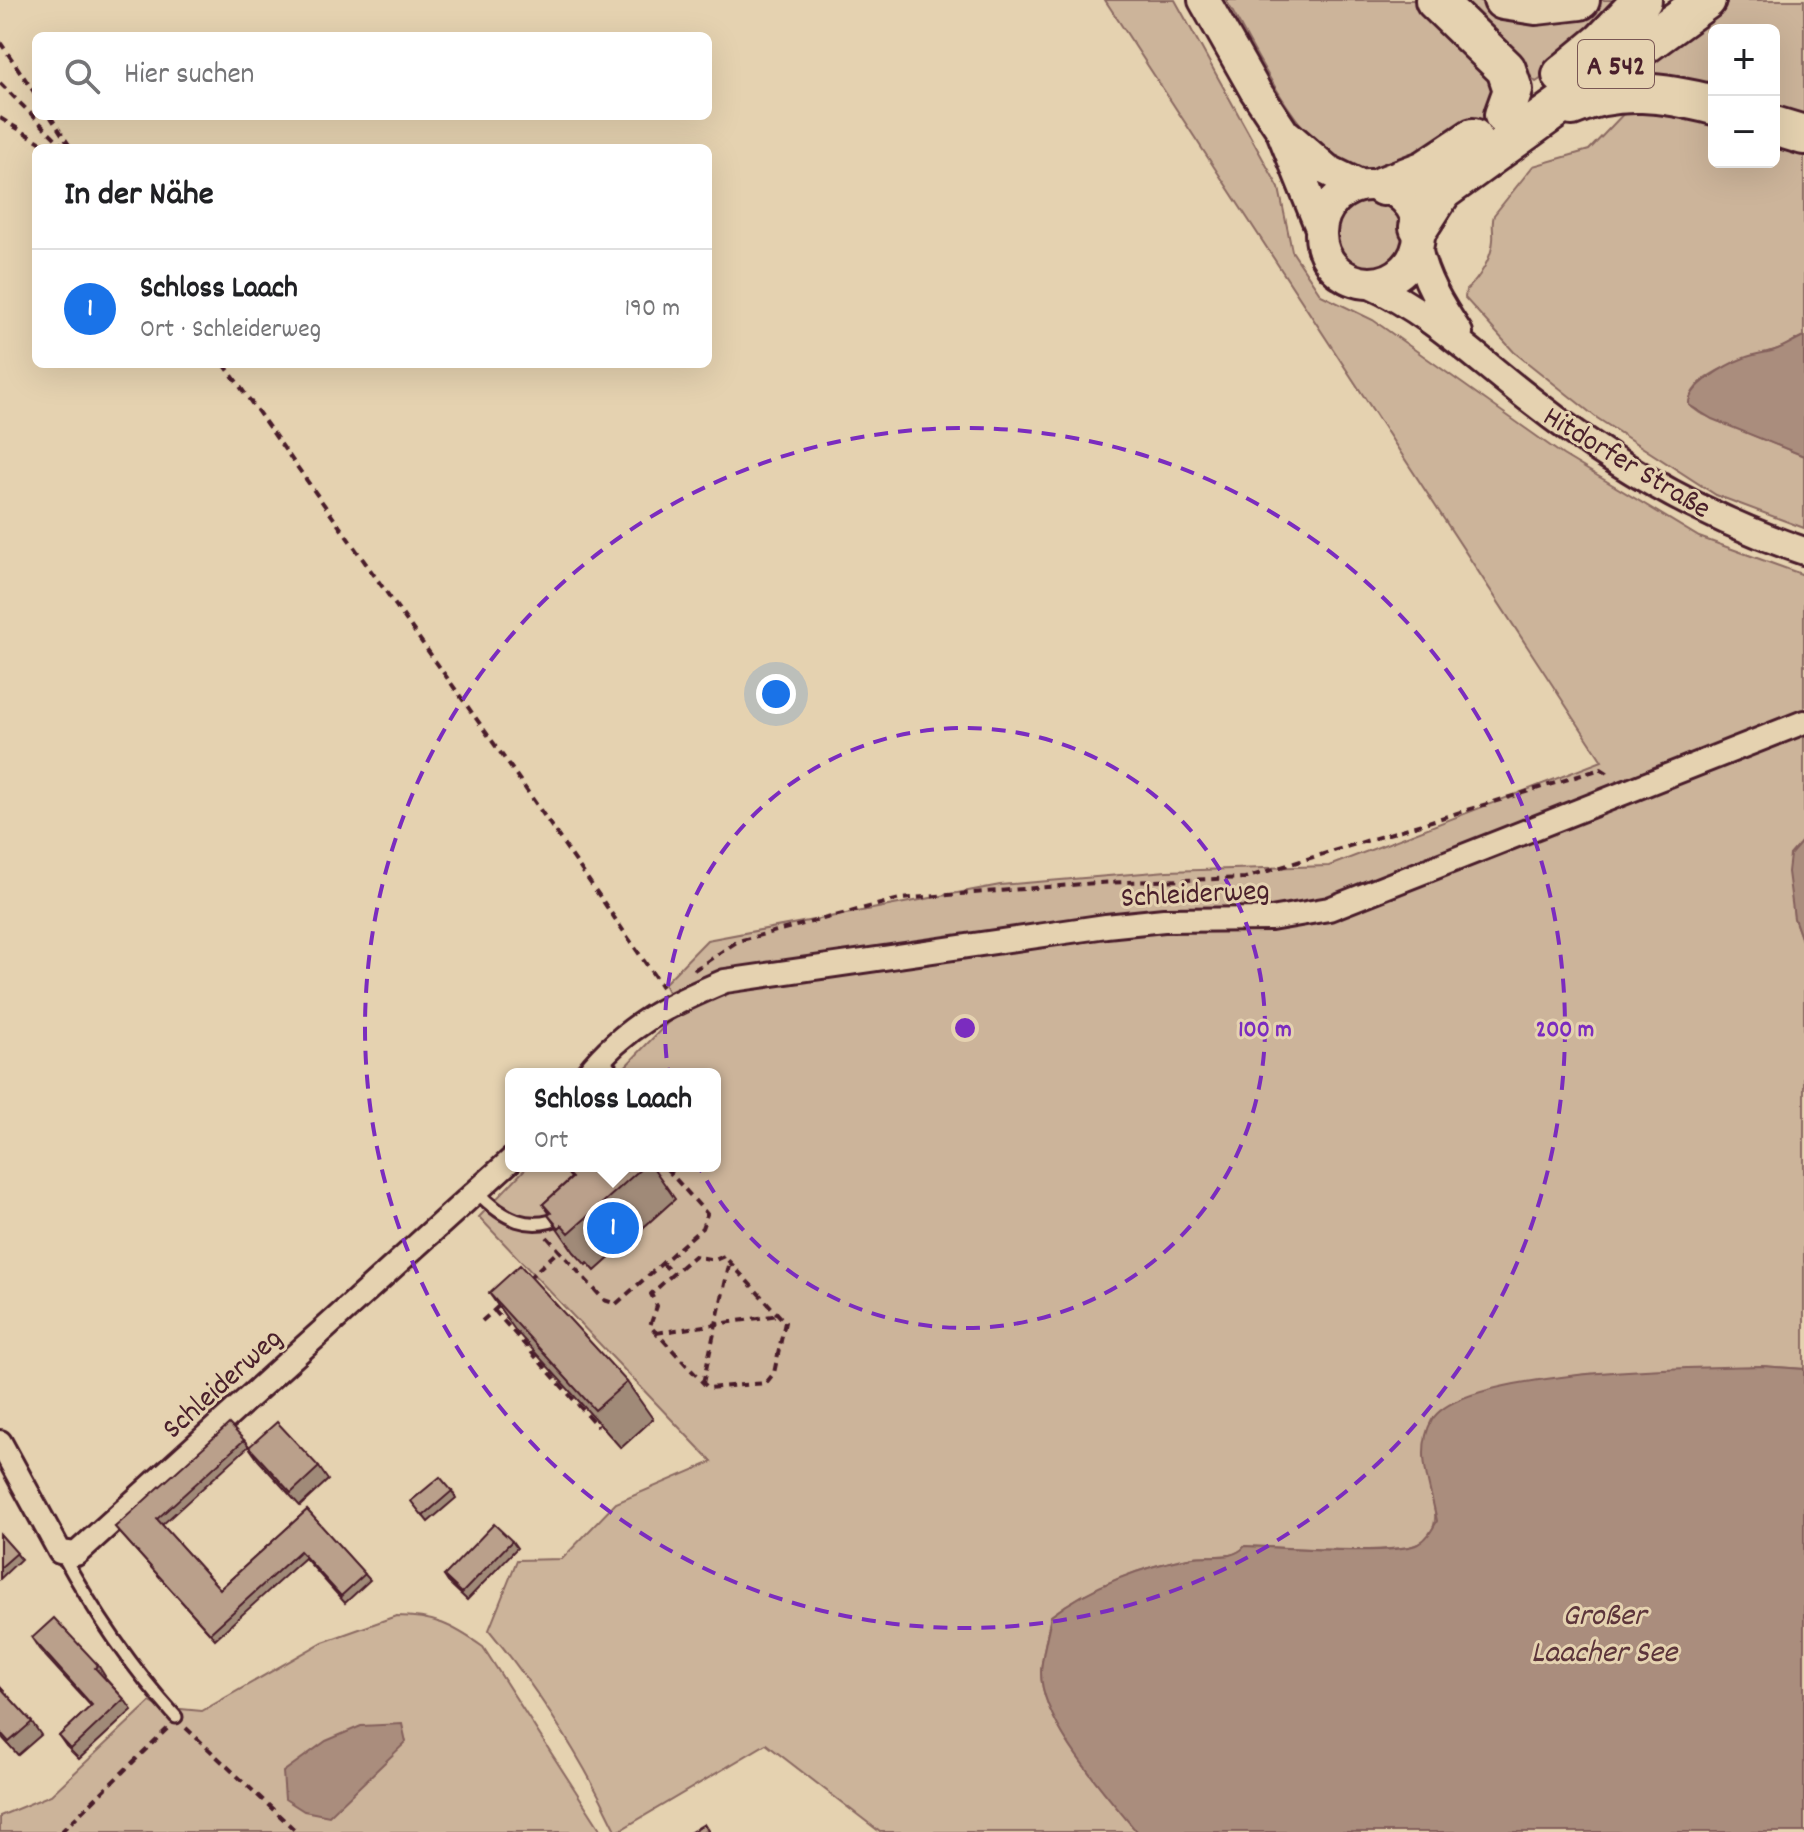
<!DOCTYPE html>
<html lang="de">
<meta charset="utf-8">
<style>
:root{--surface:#fff;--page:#f6f6f6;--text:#202124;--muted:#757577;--line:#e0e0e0;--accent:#1a73e8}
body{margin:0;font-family:Dekko,sans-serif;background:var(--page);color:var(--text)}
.controls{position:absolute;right:24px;top:24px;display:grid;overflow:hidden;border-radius:12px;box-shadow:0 8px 32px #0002}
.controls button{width:72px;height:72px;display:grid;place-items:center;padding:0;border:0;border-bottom:2px solid var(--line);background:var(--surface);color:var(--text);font:40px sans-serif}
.you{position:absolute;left:776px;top:694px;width:28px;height:28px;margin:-20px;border:6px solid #fff;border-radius:50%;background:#1a73e8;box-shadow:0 0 0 12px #1a73e833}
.badge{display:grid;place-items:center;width:52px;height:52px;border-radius:50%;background:var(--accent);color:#fff;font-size:26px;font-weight:700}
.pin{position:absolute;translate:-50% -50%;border:4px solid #fff;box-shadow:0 2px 8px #0006}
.popup{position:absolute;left:505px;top:1068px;width:216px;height:104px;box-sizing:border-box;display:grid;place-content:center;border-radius:12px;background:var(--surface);filter:drop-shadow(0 2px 6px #0005);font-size:26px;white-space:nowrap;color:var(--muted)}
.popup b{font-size:30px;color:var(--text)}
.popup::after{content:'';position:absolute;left:50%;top:100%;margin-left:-16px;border:16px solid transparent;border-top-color:var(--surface)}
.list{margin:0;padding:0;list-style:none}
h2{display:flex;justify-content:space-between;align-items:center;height:104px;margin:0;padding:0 32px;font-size:34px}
h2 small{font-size:26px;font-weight:400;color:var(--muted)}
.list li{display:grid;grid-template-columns:52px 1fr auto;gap:24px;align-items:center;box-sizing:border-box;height:120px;padding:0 32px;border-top:2px solid var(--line)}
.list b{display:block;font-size:30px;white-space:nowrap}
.list p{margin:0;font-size:26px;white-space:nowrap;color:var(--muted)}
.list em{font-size:26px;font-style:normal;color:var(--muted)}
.icon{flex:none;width:44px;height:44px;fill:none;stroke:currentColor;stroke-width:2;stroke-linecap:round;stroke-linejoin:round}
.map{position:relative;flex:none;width:1804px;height:1832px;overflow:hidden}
.search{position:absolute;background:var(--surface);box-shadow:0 8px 32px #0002;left:32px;top:32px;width:680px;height:88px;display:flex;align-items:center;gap:20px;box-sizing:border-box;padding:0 28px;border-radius:12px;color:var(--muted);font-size:30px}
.panel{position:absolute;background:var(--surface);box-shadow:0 8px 32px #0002;left:32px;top:144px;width:680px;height:224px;border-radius:12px}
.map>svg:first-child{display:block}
.green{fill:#ccb49a;stroke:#8b6a62;stroke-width:2}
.water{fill:#aa8d7d;stroke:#84615c;stroke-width:2}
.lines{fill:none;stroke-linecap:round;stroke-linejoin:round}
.service-casing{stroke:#4a1f2b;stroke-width:17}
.minor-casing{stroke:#4a1f2b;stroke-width:28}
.tertiary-casing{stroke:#4a1f2b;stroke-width:32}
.secondary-casing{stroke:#4a1f2b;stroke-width:36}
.motorway-casing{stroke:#4a1f2b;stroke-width:44}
.path{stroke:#4a1f2b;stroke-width:4;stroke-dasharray:8 6;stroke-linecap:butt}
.service{stroke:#e5d2b0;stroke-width:11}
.minor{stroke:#e5d2b0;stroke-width:22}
.tertiary{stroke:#e5d2b0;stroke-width:26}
.secondary{stroke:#e5d2b0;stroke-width:30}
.motorway{stroke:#e5d2b0;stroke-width:38}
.wall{fill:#a08a78;stroke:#4a1f2b;stroke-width:2}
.building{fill:#baa08b;stroke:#4a1f2b;stroke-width:2}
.ring{fill:none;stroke:#7b2cbf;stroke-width:4;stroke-dasharray:14 10}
.labels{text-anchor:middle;stroke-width:6;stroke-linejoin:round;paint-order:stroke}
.shield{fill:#e5d2b0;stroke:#785553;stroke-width:2}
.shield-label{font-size:28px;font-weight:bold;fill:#4a1f2b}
.street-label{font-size:30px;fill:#4a1f2b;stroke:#e5d2b0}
.water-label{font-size:32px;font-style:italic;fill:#5d353b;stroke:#e5d2b0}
.centre{fill:#7b2cbf;stroke:#e5d2b0;stroke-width:4}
.ring-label{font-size:24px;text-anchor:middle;font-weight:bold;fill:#7b2cbf;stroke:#e5d2b0;stroke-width:6;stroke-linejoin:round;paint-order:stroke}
</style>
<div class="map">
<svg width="1804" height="1832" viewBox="0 0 1804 1832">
<rect width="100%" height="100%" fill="#e5d2b0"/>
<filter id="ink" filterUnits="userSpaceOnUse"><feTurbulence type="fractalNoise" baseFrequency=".0125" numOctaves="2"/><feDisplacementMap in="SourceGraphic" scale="16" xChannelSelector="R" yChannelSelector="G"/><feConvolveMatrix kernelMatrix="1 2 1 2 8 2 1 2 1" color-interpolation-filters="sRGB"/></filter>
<g filter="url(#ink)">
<path class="green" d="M 1105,0 L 1175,0 L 1279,188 L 1292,251 L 1321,295 L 1373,320 L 1563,455 L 1699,537 L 1804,575 L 1804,839 L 1790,855 L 1794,918 L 1804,946 L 1804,1369 L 1762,1366 L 1586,1374 L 1480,1393 L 1434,1505 C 1437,1521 1435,1533 1420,1543 C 1399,1556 1277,1547 1245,1546 C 1233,1561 1211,1554 1193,1557 C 1144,1566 1090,1586 1051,1616 C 1048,1634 1042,1654 1041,1672 C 1041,1723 1107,1794 1137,1832 L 880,1832 L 766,1744 L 617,1832 C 583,1760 539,1691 489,1630 L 517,1560 L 562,1559 L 616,1503 L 712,1462 L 479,1217 L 528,1166 L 715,1166 L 715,1074 L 618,1074 L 678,1012 L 664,984 L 707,940 L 1000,885 L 1167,871 L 1329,866 L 1602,761 Z
M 1226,0 L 1421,0 L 1500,73 L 1502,99 C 1479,124 1451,147 1419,160 C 1396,169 1365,178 1342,164 C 1294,136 1254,48 1226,0 Z
M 1448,0 L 1478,0 L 1501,9 L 1598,0 L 1632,0 L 1565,63 L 1536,82 Z
M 1722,0 L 1804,0 L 1804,124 L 1774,115 L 1774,30 L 1714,30 L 1714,94 L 1622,80 Z
M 1629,108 L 1714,120 L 1714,162 L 1774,162 L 1774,138 L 1804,147 L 1804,336 C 1794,340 1785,347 1775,350 C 1750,358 1690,372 1689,405 L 1700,413 L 1804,456 L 1804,528 L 1716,495 L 1597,418 L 1514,352 L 1465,298 L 1466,290 C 1479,280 1492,257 1493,240 C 1494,231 1491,224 1494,215 L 1533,166 L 1589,150 Z
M1336 234a36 36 0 1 1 72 0a36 36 0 1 1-72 0Z
M 396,1616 C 434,1616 452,1625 483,1647 L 602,1832 L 0,1832 L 0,1816 L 51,1795 L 150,1702 L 159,1707 L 202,1711 L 323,1642 Z"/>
<path class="water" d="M 1804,336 L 1804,456 L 1712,419 L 1689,405 C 1687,386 1728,364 1744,358 C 1754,354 1765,353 1775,350 C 1785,347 1794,340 1804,336 Z
M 1804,839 L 1804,946 L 1794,918 L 1788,872 L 1790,855 Z
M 1762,1366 L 1804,1369 L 1804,1832 L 1137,1832 C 1106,1794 1041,1723 1041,1672 C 1042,1654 1048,1634 1051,1616 C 1090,1586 1144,1566 1193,1557 C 1211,1554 1233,1561 1245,1546 C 1277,1547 1395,1556 1418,1544 C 1427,1539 1432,1530 1437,1521 C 1431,1488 1414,1452 1432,1420 C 1463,1368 1702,1368 1762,1366 Z
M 402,1724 L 406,1742 L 329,1816 L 304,1811 L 285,1799 L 283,1772 L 326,1741 L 361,1726 Z"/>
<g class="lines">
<g class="service-casing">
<path id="service" d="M 601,1057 L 615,1074
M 477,1192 C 503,1219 529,1233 565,1216
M 61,1552 C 93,1611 131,1667 176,1717"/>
</g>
<g class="minor-casing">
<path id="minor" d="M 587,1074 C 626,1025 668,1005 725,981 L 1106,926 L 1164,920 L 1271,919 L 1329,909 L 1804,722
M 0,1442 L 60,1552 L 76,1554 L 511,1160"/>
</g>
<g class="tertiary-casing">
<path id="tertiary" d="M 1418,247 C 1424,279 1441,306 1459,333
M 1368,284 C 1431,312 1478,360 1532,401 C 1613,465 1706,518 1804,551"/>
</g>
<g class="secondary-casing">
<path id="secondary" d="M 1204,0 L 1255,90 L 1281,129 L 1321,228
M 1288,136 L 1327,170 L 1360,186
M1321 234a49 49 0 1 1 98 0a49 49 0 1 1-98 0Z"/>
</g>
<g class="motorway-casing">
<path id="motorway" d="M 1435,0 L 1506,69 L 1513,90 L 1504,115
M 1503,0 L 1536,5 L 1580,0
M 1562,75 L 1602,42 L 1642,0
M 1572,106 C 1618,85 1667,93 1714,105
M 1774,126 L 1804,135
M 1383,186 L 1425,170 L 1473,138
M 1419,227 L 1442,191 L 1706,0"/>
</g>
<path class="path" d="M 0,42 L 36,95
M 0,83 L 65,148
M 50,116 L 71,148
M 0,118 L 50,148
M 1306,248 C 1312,271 1326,288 1349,296
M 224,364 L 512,769 L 662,987
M 694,970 L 738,941 L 900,899 L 1096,883 L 1245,878 L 1601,769 L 1612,776
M 547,1237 L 604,1300 L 616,1304 L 702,1228 L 707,1214 L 664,1166
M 662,1263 L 673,1274 L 651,1294 L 657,1306 L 650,1326 L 708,1388 L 766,1383 L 774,1373 L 785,1322 L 724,1256 L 715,1260 L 694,1256 L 673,1274
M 528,1279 L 558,1251
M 494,1310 L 598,1427
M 482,1321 L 501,1304
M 656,1333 L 779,1315
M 703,1383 L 730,1261
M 186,1728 L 297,1832
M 61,1832 L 168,1728"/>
<use href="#service" class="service"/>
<use href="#minor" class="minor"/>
<use href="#tertiary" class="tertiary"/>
<use href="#secondary" class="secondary"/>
<use href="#motorway" class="motorway"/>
</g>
<path class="wall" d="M 577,1166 L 652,1166 L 675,1199 L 595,1271 L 588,1263 L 586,1265 L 574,1252 L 548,1215 L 549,1213 L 543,1204 L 571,1178 L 568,1174 Z
M 489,1293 L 627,1382 L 653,1419 L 621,1448 L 515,1330 Z
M 244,1440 L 249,1446 L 162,1525 L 220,1589 L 307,1510 L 370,1580 L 345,1603 L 305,1558 L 215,1639 L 115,1527 Z
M 249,1447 L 319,1467 L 328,1480 L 300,1506 L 258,1460 Z
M 452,1491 L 456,1498 L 428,1522 L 411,1501 Z
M 0,1534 L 21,1559 L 0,1579 Z
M 512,1541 L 517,1548 L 467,1600 L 448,1582 L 444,1576 Z
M 32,1638 L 98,1665 L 105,1676 L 104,1677 L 124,1699 L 132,1710 L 79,1759 L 66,1746 L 59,1736 L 91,1706 L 39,1649 Z
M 0,1687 L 32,1722 L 41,1735 L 18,1755 L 0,1735 Z"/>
<path class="building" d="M 577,1166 L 644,1166 L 569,1233 L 562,1225 L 559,1228 L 548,1215 L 551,1213 L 543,1204 L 572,1178 L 568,1174 Z
M 520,1265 L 627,1382 L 595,1410 L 489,1293 Z
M 277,1422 L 319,1467 L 291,1493 L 249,1447 Z
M 229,1424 L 244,1440 L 157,1519 L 220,1589 L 307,1510 L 365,1574 L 341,1596 L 300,1551 L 210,1633 L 115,1527 Z
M 440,1477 L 452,1491 L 423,1516 L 411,1501 Z
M 494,1524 L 512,1541 L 462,1593 L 444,1576 Z
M 0,1534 L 17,1553 L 0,1568 Z
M 54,1618 L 98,1665 L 95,1668 L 124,1699 L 71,1749 L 59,1736 L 92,1705 L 32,1638 Z
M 0,1687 L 32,1722 L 9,1742 L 0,1732 Z
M 704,1824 L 709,1832 L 691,1832 Z"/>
</g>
<g class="ring">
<circle cx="965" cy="1028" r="300"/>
<circle cx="965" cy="1028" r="600"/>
</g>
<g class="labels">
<rect class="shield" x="1578" y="40" width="76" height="48" rx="6"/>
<g class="shield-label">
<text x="1616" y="74">A 542</text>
</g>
<g class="street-label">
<text transform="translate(1628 461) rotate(31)" y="10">Hitdorfer Straße</text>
<text transform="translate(1195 892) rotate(-3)" y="10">Schleiderweg</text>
<text transform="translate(221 1382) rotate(-42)" y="10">Schleiderweg</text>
</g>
<g class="water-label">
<text x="1604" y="1624">Großer<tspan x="1604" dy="37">Laacher See</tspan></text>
</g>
</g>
<circle cx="965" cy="1028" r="12" class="centre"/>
<g class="ring-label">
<text x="1265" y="1036">100 m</text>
<text x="1565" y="1036">200 m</text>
</g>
</svg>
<div class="controls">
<button>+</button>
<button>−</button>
</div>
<div class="you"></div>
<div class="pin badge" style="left:613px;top:1228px">1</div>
<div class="popup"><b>Schloss Laach</b>Ort</div>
<div class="search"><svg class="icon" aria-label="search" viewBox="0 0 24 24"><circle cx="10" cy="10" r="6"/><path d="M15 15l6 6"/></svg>Hier suchen</div>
<section class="panel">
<h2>In der Nähe<small></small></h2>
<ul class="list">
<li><span class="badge">1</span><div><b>Schloss Laach</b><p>Ort · Schleiderweg</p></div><em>190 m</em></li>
</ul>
</section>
</div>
